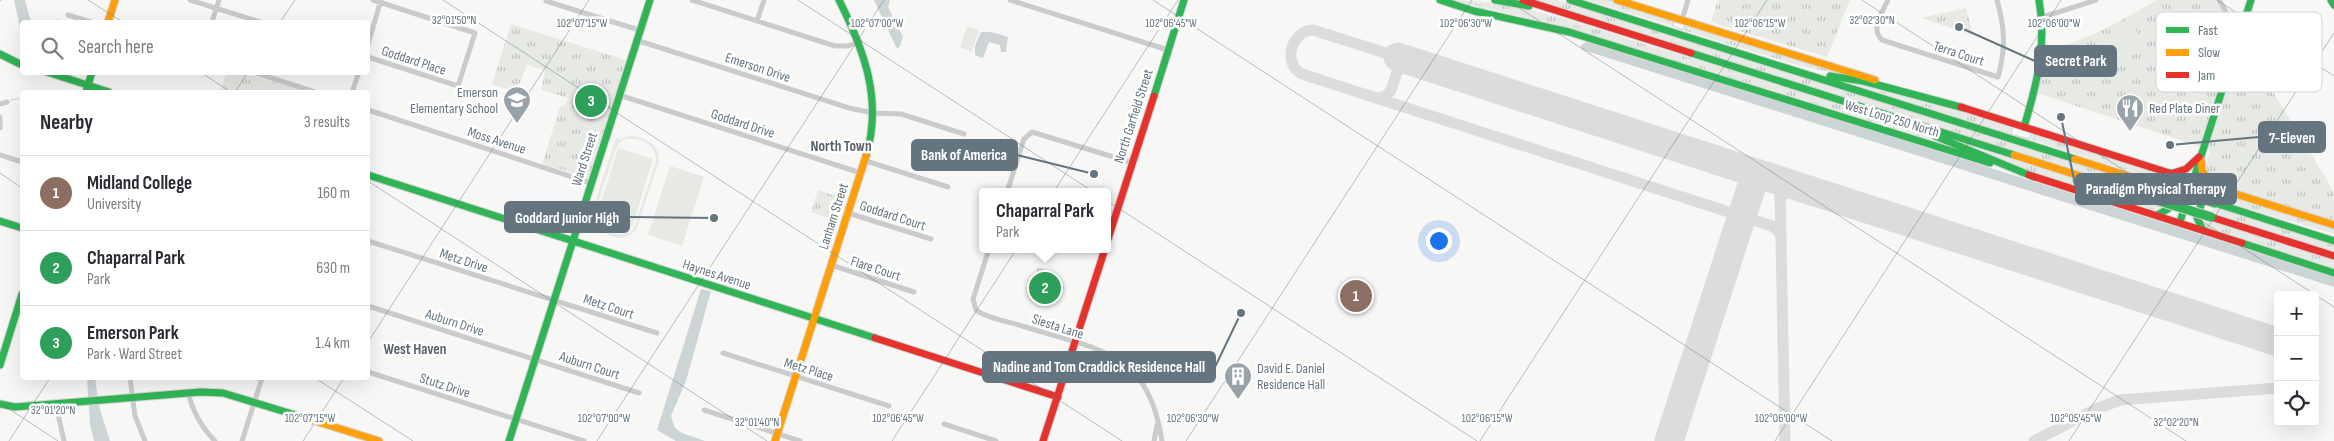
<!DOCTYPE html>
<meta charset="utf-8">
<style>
:root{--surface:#fff;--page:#f2f2f3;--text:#2b2b33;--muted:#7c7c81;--line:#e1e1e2;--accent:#5c6168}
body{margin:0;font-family:"Sofia Sans Condensed",sans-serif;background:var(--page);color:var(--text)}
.controls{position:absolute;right:15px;bottom:15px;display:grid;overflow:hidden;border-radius:5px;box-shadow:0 5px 20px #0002}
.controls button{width:45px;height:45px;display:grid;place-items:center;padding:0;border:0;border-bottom:1px solid var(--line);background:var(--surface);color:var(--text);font:25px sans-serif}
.you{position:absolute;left:1438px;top:240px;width:18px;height:18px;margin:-12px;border:4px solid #fff;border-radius:50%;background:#1a73e8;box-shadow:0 0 0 8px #1a73e833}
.badge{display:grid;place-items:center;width:32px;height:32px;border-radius:50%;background:var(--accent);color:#fff;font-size:16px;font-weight:700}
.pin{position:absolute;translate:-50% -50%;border:2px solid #fff;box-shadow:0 1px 5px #0006}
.popup{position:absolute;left:979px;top:188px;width:132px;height:65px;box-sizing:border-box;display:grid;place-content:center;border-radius:5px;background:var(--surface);filter:drop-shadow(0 1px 4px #0005);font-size:16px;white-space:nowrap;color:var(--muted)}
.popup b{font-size:19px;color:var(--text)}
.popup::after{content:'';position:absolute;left:50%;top:100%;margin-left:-10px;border:10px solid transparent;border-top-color:var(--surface)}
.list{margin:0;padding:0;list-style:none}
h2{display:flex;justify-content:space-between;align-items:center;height:65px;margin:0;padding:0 20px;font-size:21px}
h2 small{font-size:16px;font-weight:400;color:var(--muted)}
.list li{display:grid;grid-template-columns:32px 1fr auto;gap:15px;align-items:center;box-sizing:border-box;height:75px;padding:0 20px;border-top:1px solid var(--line)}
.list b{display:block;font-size:19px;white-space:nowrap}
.list p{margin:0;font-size:16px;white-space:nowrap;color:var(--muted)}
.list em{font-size:16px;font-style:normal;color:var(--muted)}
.icon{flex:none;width:28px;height:28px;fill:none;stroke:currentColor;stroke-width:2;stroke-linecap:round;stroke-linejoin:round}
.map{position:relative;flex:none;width:2334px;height:441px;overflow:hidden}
.search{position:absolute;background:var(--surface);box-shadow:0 5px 20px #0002;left:20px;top:20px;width:350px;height:55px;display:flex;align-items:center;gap:12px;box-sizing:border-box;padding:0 18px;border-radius:5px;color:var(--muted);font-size:19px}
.panel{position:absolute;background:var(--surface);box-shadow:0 5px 20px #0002;left:20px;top:90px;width:350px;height:290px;border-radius:5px}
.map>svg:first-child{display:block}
.grass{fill:url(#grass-tufts)}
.garden{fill:#e6e9e4;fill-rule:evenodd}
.water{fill:#ccd4d6}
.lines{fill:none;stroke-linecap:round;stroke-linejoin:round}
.stream{stroke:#ccd4d6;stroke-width:1}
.taxiway{stroke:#dcdcdc;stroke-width:11}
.runway{stroke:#dcdcdc;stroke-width:29}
.fast-casing{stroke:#d3d4d4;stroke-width:9}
.slow-casing{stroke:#d3d4d4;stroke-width:9}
.jam-casing{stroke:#d3d4d4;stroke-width:9}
.street{stroke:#cacbcc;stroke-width:5}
.fast{stroke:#30b455;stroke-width:7}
.slow{stroke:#ff9f0a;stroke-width:7}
.jam{stroke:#e5322d;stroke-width:7}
.fast-bridge-casing{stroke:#d3d4d4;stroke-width:11;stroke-linecap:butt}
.fast-bridge{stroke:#30b455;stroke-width:9}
.ticks{fill:none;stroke:#64757f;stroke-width:1;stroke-opacity:0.45}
.labels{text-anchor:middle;stroke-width:5;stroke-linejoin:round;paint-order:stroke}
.street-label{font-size:14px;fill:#64757f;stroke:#fff}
.poi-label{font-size:14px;fill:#64757f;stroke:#fff;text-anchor:start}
.neighbourhood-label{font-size:15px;font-weight:bold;fill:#56636b;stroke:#fff}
.key{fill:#fff;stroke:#d0d6d9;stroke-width:1}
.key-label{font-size:14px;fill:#64757f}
.ticks-label{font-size:12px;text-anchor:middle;fill:#64757f;stroke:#fff;stroke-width:5;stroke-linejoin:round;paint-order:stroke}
.leader{fill:none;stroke:#64757f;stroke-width:2}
.callout-dot{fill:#64757f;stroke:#fff;stroke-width:2}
.callout{fill:#64757f;stroke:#64757f;stroke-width:2}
.callout-label{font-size:15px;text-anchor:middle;font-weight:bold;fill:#fff}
</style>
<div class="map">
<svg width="2334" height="441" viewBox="0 0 2334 441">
<defs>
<pattern id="grass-tufts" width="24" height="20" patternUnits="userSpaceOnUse" patternTransform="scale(1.25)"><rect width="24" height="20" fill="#e6e9e4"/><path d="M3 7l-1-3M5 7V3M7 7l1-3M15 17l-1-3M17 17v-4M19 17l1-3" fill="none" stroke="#bec1be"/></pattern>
</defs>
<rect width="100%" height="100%" fill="#f7f7f6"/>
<path class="grass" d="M 1451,0 C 1524,0 1594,29 1664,50 C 1758,79 1852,106 1944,143 L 1566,27 Z
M 1532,0 L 1558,0 L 2162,190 L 2160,197 Z
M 1587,0 L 1608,0 L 1674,20 L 1673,26 Z
M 1718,0 L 1850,0 L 1827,57 L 1711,22 Z
M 2156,0 L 2217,0 L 2334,192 L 2334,222 L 2216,184 C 2203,170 2206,167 2210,150 L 2037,93 L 2048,51 C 2091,38 2118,23 2156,0 Z
M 1966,8 L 1973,35 L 1921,18 Z
M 511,24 L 629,61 L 591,183 L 587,177 L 542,164 L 560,107 L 565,105 L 568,98 L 541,90 L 545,70 L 527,65 L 516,92 L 492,84 Z
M 1685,24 L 1857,77 L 1857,78 L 1797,65 L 1683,30 Z
M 227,72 L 244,73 L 306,92 L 220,92 Z
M 1861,84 L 1910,95 L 2013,127 L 2011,134 L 1860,86 Z
M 2032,133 L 2167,176 L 2166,179 L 2170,184 L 2029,139 Z
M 1972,147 L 2164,206 L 2155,210 L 2017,167 Z
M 818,190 L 845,199 L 838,221 L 811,212 Z
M 2219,194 L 2334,228 L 2334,234 L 2210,197 Z
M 2213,206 L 2334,243 L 2334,252 L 2211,213 Z
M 2202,218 L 2334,259 L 2334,268 L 2206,227 L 2207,224 Z
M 1038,267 L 1060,277 L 1059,280 L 1061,281 L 1053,305 L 1042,302 L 1043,298 L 1029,294 Z"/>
<path class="garden" d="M 2133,21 L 2140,42 L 2121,54 L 2113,33 Z
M 967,26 L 979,30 L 972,52 L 960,47 Z
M 630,136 C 644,137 660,144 659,161 L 636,230 C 618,249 601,230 590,218 L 616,138 L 619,139 ZM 625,139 C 640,137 657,144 656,161 L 634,228 C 621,241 596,232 594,214 L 616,148 L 620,142 Z
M 618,148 L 653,159 L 632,227 L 597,215 Z
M 670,166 L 704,177 L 682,246 L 648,235 Z"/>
<path class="water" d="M 14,0 L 25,0 L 31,22 L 22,22 L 22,37 Z
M 874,0 L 890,0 L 888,7 L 903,37 L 899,48 L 896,47 Z
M 981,32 L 992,32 L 1008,37 L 1006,52 L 1001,52 L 1000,45 L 989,42 L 983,58 L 975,55 L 975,46 Z
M 1586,42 L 1739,88 L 2334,277 L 2334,287 L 1583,50 L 1580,46 Z
M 701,289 L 711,291 L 686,381 L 671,416 L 675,428 L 682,433 L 705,441 L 676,441 L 657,430 Z
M 87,378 L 95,378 L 99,406 L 110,441 L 94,441 L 90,425 Z"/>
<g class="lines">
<path class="stream" d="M 1608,0 L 1616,2
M 1481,8 L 1485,9
M 1509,15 L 1513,15
M 1674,20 L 1685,24 L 1683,30 L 1673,26 Z
M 54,22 L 59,19
M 1575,26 L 1579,27 L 1577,31 L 1574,29 Z
M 1779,53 L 1783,54 L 1782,57 L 1780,57 Z
M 1674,60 L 1681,62
M 1728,76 L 1736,79
M 11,100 L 22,98
M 1811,102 L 1818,104
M 1870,117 L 1871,117 L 1872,121 L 1868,120 Z
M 2013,127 L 2032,133 L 2029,139 L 2011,134 Z
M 1893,128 L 1896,129
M 1978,134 L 1980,134 L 1979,136 L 1977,136 Z
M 1916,135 L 1919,136
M 2034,141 L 2035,137
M 2067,183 L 2071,184
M 2110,195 L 2114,197
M 2150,208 L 2153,209
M 2207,224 L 2208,225 L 2206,226 L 2205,225 Z
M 2208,228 L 2212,229
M 2223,233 L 2227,234"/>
<path class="taxiway" d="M 1398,57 L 1313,30 C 1291,31 1282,63 1302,74 L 1772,226 L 1778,231 L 1781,236
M 1378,98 C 1402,96 1386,63 1414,62
M 1770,177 L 1777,183 L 1780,191 L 1785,441
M 1752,185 L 1759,178 L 1770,177
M 1780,200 L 1787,190 L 1797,186
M 2034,441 L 2096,409 L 2120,400 L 2278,388"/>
<path class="runway" d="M 1398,57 L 2278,342
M 1669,441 L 1752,185"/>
<g class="fast-casing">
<path id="fast" d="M 839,0 C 864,50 883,100 866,156
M 1440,0 L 1474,11 L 1569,32 L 1990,163
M 1495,0 L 1529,6
M 1570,0 L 2075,159
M 2331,0 L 2334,5
M 1691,53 L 2014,155
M 0,54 L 22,65
M 47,72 L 109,92
M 1830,76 L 1863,81 L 1964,108
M 86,92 L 92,72
M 1154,96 L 1184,0
M 2024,127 C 2037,84 2047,45 2039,0
M 1935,136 L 2034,177
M 368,175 L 875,338
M 2215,203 L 2334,241
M 2157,215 L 2168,209 C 2172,196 2177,185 2170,173
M 0,221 L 22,228
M 2180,222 L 2251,0
M 2203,230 L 2197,218 C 2201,205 2203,192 2217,188
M 2242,243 L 2334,273
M 0,365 L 22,294
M 0,404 L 15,407 L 201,392 L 223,393 L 312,420
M 509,441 L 650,0"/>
</g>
<g class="slow-casing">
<path id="slow" d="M 1617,0 L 1875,80
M 108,22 L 115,0
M 2014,155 L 2156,200
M 2075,159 L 2160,186
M 2201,160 L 2202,171 L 2213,185
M 2182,177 L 2334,225
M 312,420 L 379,441
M 775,441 L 866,156"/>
</g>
<g class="jam-casing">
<path id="jam" d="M 1523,0 L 1691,53
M 1961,107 L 2182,177
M 2173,173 L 2186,169 L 2199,157
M 2029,175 L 2242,243
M 2211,217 L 2334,256
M 1108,239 L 1154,96
M 875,338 L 1058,397
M 1043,441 L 1105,249"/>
</g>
<path class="street" d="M 190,0 L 260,22
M 692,0 L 835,46 L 848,46 L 860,41
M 1010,0 L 1168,50
M 1888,0 C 1882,13 1870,28 1882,40 L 1998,77 C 2006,48 2005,29 1997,0
M 2219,0 L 2240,35
M 546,1 L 639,30
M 68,15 L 91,22
M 2043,17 L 2096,0
M 1682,20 L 1688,0
M 757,21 L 764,0
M 212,22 L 219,0
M 636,40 L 849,108 L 873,113 L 901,114 L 964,134
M 368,44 L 381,0
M 368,57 L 458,86 L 475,33 L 373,0
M 253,72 L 315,92
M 352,92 L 359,72
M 619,95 L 861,173
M 0,104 L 7,102
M 368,110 L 591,183
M 0,117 L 0,128
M 0,155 L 22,162
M 866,161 L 948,187
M 1007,192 L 1024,139 L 1032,132 L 1133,163
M 848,213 L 931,239
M 368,241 L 657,333
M 989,249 L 973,299 L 976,310 C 986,318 1006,321 1019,325 C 1096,350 1148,348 1162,441
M 831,265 L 914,292
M 368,306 L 639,393
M 723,353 L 889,406
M 368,372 L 584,441
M 130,378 L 135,416 L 145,441
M 188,393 C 193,412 201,427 215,441
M 56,405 L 64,441
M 704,410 L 800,441
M 944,424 L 996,441
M 242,441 L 262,378
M 1154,441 L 1157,425"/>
<use href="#fast" class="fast"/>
<use href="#slow" class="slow"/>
<use href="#jam" class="jam"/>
<g class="fast-bridge-casing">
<path id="fast-bridge" d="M 2160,186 L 2215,203
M 2156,200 L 2211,217"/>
</g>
<use href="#fast-bridge" class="fast-bridge"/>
</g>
<path class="ticks" d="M 88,0 L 123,22M 443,0 L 1122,441M 798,0 L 1477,441M 1153,0 L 1832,441M 1507,0 L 2186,441M 1862,0 L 2334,307M 2217,0 L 2334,76M 0,1 L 1,0M 280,22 L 295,0M 200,72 L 231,92M 235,92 L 248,72M 0,173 L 22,188M 368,181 L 767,441M 368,342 L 589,0M 315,378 L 413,441M 0,403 L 58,441M 9,441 L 50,378M 303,441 L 344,378M 597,441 L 884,0M 892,441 L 1178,0M 1186,441 L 1472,0M 1480,441 L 1767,0M 1775,441 L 2061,0M 2069,441 L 2334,33"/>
<defs>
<g id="school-pin" transform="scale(1.4375)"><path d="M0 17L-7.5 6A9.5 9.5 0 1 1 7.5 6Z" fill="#97a2a9" stroke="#fff"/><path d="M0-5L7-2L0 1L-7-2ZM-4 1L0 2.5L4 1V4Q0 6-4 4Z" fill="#fff"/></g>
<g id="restaurant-pin" transform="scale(1.4375)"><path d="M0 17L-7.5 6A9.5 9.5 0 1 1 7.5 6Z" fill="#97a2a9" stroke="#fff"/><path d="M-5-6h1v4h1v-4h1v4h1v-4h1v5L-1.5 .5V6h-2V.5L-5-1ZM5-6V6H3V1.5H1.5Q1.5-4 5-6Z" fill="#fff"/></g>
<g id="building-pin" transform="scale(1.4375)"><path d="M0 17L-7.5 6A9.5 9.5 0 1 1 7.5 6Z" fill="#97a2a9" stroke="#fff"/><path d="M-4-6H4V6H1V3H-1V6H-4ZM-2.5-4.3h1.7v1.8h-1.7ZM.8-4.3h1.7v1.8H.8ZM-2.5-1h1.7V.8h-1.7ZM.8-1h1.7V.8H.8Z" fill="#fff"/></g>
</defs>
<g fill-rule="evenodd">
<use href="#school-pin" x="517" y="100"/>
<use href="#restaurant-pin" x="2130" y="108"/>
<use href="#building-pin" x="1238" y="376"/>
</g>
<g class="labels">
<g class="street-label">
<text transform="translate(1959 53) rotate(18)" y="5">Terra Court</text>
<text transform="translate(414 60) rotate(18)" y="5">Goddard Place</text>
<text transform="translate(758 67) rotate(18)" y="5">Emerson Drive</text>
<text transform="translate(1133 116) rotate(-72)" y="5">North Garfield Street</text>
<text transform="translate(1892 118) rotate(17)" y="5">West Loop 250 North</text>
<text transform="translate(743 123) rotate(18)" y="5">Goddard Drive</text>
<text transform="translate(497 140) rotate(18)" y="5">Moss Avenue</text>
<text transform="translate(584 159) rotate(-72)" y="5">Ward Street</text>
<text transform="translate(893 215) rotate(18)" y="5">Goddard Court</text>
<text transform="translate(833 216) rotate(-72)" y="5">Lanham Street</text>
<text transform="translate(464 260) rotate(18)" y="5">Metz Drive</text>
<text transform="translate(876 268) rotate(18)" y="5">Flare Court</text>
<text transform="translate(717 274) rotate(18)" y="5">Haynes Avenue</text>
<text transform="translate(609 306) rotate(18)" y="5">Metz Court</text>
<text transform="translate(455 322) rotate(18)" y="5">Auburn Drive</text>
<text transform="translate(1058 326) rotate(18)" y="5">Siesta Lane</text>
<text transform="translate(590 365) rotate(18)" y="5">Auburn Court</text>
<text transform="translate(809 369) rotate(17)" y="5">Metz Place</text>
<text transform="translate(445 385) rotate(18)" y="5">Stutz Drive</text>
</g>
<g class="poi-label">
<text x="498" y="97" text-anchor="end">Emerson<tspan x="498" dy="16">Elementary School</tspan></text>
<text x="2149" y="113">Red Plate Diner</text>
<text x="1257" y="373">David E. Daniel<tspan x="1257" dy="16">Residence Hall</tspan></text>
</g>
<g class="neighbourhood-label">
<text x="841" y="151">North Town</text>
<text x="415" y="354">West Haven</text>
</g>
</g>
<rect x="2156" y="12" width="166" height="80" rx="8" class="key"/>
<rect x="2166" y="27" width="23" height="6" fill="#30b455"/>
<rect x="2166" y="49" width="23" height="7" fill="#ff9f0a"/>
<rect x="2166" y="72" width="23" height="6" fill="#e5322d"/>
<g class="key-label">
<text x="2198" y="35">Fast</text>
<text x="2198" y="57">Slow</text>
<text x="2198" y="80">Jam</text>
</g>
<g class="ticks-label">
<text x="454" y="24">32°01'50"N</text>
<text x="1872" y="24">32°02'30"N</text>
<text x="582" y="27">102°07'15"W</text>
<text x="877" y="27">102°07'00"W</text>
<text x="1171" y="27">102°06'45"W</text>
<text x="1466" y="27">102°06'30"W</text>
<text x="1760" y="27">102°06'15"W</text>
<text x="2054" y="27">102°06'00"W</text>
<text x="53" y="414">32°01'20"N</text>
<text x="310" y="422">102°07'15"W</text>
<text x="604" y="422">102°07'00"W</text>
<text x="898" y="422">102°06'45"W</text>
<text x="1193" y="422">102°06'30"W</text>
<text x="1487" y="422">102°06'15"W</text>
<text x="1781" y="422">102°06'00"W</text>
<text x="2076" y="422">102°05'45"W</text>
<text x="757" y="426">32°01'40"N</text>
<text x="2176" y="426">32°02'20"N</text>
</g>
<path class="leader" d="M1959 27L2035 61M2170 145L2259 137M1094 174L1017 155M2061 117L2076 189M714 218L629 217M1241 313L1215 367"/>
<g class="callout-dot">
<circle cx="1959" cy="27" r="5"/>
<circle cx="2170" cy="145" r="5"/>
<circle cx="1094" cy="174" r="5"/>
<circle cx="2061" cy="117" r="5"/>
<circle cx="714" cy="218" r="5"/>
<circle cx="1241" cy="313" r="5"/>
</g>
<g class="callout">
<rect x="2035" y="46" width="81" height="30" rx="5"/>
<rect x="2259" y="122" width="66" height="30" rx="5"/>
<rect x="912" y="140" width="105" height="30" rx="5"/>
<rect x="2076" y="174" width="160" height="30" rx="5"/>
<rect x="505" y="202" width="124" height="30" rx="5"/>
<rect x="983" y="352" width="232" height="30" rx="5"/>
</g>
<g class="callout-label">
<text x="2076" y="66">Secret Park</text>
<text x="2292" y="143">7-Eleven</text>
<text x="964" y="160">Bank of America</text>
<text x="2156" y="194">Paradigm Physical Therapy</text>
<text x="567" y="223">Goddard Junior High</text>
<text x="1099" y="372">Nadine and Tom Craddick Residence Hall</text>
</g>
</svg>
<div class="controls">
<button>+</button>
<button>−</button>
<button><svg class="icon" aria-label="locate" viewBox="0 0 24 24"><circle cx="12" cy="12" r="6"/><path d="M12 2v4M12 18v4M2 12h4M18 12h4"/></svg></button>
</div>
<div class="you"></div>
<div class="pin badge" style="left:1356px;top:296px;background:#8d6e63">1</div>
<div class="pin badge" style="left:1045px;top:288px;background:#2e9e5b">2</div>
<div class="popup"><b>Chaparral Park</b>Park</div>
<div class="pin badge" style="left:591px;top:101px;background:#2e9e5b">3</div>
<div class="search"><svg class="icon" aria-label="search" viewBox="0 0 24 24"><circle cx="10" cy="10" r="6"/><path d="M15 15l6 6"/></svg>Search here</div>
<section class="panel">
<h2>Nearby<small>3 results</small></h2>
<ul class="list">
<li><span class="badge" style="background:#8d6e63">1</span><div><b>Midland College</b><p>University</p></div><em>160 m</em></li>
<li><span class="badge" style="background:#2e9e5b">2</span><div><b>Chaparral Park</b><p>Park</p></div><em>630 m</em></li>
<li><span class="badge" style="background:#2e9e5b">3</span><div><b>Emerson Park</b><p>Park · Ward Street</p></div><em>1.4 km</em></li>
</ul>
</section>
</div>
